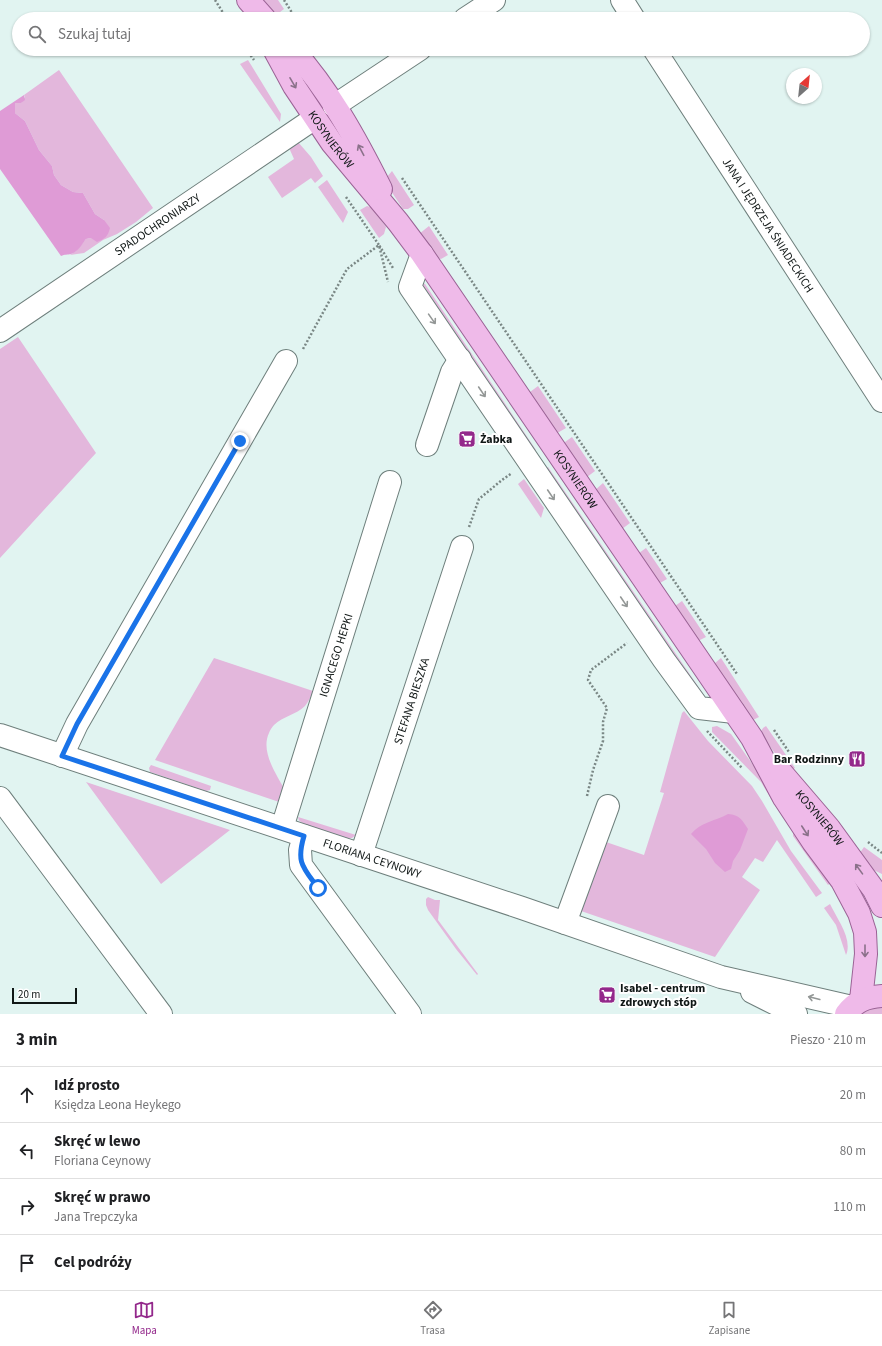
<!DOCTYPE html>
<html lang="pl">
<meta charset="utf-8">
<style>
:root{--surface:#fff;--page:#f2f2f2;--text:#202124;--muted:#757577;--line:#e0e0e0;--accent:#93288b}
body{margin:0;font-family:"Source Sans 3",sans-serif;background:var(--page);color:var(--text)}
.compass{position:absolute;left:786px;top:68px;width:36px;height:36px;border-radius:50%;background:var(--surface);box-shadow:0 1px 3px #0004;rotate:27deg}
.scale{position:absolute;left:12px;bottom:10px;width:65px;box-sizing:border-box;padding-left:4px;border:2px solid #101716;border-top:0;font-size:11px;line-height:14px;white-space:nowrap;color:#101716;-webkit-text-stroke:3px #fff;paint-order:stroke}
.stop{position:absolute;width:12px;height:12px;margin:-9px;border:3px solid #1a73e8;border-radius:50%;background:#fff}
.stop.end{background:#1a73e8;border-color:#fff;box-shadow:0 1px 4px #0008}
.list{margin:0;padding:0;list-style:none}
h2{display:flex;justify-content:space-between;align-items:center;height:52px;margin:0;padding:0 16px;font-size:17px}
h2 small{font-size:13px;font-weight:400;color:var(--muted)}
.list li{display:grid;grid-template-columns:26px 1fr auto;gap:12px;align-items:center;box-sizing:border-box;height:56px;padding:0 16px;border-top:1px solid var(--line)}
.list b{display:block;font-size:15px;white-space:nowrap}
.list p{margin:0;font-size:13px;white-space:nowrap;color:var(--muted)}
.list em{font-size:13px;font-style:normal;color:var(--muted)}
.icon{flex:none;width:22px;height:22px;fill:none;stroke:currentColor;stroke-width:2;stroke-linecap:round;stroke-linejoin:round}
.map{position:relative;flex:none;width:882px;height:1014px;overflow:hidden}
.search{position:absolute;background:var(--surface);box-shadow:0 1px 3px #0004;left:12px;right:12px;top:12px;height:44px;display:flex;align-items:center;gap:10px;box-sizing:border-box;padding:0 14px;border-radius:22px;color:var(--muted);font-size:15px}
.sheet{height:276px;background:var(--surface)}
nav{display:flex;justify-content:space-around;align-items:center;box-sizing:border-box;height:56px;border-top:1px solid var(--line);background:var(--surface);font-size:11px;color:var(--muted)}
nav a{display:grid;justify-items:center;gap:2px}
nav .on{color:var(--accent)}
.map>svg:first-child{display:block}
.green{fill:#e3b7dc}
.forest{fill:#df9bd6}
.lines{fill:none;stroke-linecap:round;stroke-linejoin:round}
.minor-casing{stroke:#6e7f7c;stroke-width:24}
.major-casing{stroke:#9a6395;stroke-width:24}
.path{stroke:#7a8785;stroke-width:2.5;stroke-dasharray:2 2;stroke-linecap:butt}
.minor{stroke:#fff;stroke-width:22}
.major{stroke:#efbae9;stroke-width:22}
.oneway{stroke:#8b718a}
.oneway2{stroke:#939796}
.route{stroke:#1a73e8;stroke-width:5}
.labels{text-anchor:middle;stroke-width:4;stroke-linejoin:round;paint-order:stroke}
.street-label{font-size:12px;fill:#101716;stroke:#fff}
.poi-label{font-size:12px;font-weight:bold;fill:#101716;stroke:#fff;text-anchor:start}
</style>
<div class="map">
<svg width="882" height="1014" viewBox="0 0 882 1014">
<rect width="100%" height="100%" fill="#e1f4f1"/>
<path class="green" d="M 262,0 L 278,0 L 284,9 L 276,15 L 272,15 Z
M 248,60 L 281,114 L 280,122 L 240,64 Z
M 59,70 L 153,208 L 136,222 L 117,234 L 103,240 L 84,253 L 70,255 L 76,251 L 86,239 L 91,238 L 104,220 L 95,214 L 83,193 L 73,192 L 61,185 L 54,175 L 52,166 L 39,150 L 25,121 L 15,113 L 15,102 L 21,103 L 25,97 L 24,95 Z
M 298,142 L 311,157 L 323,176 L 315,183 L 311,178 L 282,198 L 268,177 L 294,159 L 290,150 L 290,146 Z
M 392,171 L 414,205 L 408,209 L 403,209 L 387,185 L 386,178 Z
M 327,180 L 348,212 L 343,223 L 318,187 Z
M 367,206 L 373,208 L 386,227 L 384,234 L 379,238 L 360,210 Z
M 429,226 L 448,255 L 441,259 L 435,257 L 419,234 Z
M 423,283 L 425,284 L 536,450 L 533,452 L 422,287 Z
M 18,337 L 96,453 L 0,558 L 0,349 Z
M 538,386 L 566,428 L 554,435 L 528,396 L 530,392 Z
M 572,437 L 595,471 L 587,477 L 562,447 L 565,442 Z
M 548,467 L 704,695 L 704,697 L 703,698 L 545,469 Z
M 524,479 L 544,508 L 541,518 L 518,484 Z
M 603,483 L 630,523 L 622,529 L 593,492 Z
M 646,548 L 667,579 L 660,583 L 639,553 Z
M 682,601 L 706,637 L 700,640 L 696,641 L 675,606 Z
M 333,629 C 327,648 317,692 305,706 C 296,715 283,716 274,725 C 272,727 270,730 269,733 C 260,752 277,775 286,792 L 282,803 L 155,760 L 214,658 L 313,691 Z
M 721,658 L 759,717 L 751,721 L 713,667 L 715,663 Z
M 684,711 L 708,741 L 752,786 L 762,801 L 791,851 L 822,893 L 816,897 L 777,840 L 763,862 L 755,858 L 742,877 L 760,890 L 715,957 L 581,911 L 606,842 L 644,855 L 664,793 L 660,792 L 682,713 Z
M 717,726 L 731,734 L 766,783 L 778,806 L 776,807 L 761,782 L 712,732 L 712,727 Z
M 766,726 L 795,768 L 788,771 L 760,733 L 763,728 Z
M 151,765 L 211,786 L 210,790 L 206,791 L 150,772 L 149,768 Z
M 86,782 L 230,830 L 161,884 Z
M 298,817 L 356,835 L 352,838 L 347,838 C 335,834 311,829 301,822 C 298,820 299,820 298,817 Z
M 793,831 L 831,882 L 828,885 L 793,836 Z
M 864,847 L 882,860 L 882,874 L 867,867 L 857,857 Z
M 428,897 L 435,900 L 440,900 L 438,920 L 478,974 L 477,975 L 456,949 L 428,910 L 426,905 L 426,899 Z
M 830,904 C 837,919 853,939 846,955 L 836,925 L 824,908 Z
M 882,1004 L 882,1014 L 857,1014 Z"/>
<path class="forest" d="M 24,95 L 25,100 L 21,103 L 15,103 L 15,113 L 25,121 L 39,150 L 52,166 L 54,175 L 61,185 L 73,192 L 83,193 L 95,214 L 104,220 L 110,228 C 108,236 105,239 97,242 L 91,238 L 86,239 C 82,244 78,252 71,254 C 67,255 65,254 61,256 L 0,169 L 0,111 Z
M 728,814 C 740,815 742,820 748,829 L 740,850 L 733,861 L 731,869 L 725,872 L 715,863 L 706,849 L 691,834 C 701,822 715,821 728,814 Z"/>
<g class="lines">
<g class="minor-casing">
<g id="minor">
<path d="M 622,0 L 634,19"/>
<path d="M 465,19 L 494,0"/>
<path id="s1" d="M 654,49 L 882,401"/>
<path d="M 334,106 L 420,49"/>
<path d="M 422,254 L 410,287 L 664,660 L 699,708 L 734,712"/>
<path id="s2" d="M 0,331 L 315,118"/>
<path d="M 427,445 L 452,372 L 460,359"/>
<path id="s3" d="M 0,735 L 522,908 L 721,977 L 852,1007"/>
<path d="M 62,756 L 77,724 L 286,361"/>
<path d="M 0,798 L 161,1014"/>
<path id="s4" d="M 282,828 L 390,482"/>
<path d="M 304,836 L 300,850 L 301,865 L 410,1014"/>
<path id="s5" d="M 361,855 L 462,547"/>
<path d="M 565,923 L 608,806"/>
<path d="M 752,992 L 796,1014"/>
</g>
</g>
<g class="major-casing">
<g id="major">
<path d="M 248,0 L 265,19"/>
<path id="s6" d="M 274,49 L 294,86 L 332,143 L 398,222 L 422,254 L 752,738 L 784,798 L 813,842 L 842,881 L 859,913 L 865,932 L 866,954 L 861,1000"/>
<path d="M 292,49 C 329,90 356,139 381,189"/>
<path id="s7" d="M 781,772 L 829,828 L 874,890 L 882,906"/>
<path d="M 846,1014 C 856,1001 866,997 882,996"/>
</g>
</g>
<path class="path" d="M 215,0 L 227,19
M 284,0 L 296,19
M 246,49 L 254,60
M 402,178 L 737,674
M 346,197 L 379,245 L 388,282
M 303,349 L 347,269 L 379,245 L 393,268
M 469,527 L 479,499 L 502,480 L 512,473
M 774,730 L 789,752
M 707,731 L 742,768
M 587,796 L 593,770 L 603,741 L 603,722 L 607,708 L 588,680 L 591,670 L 627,643
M 868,842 L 882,853"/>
<use href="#minor" class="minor"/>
<use href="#major" class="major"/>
</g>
<defs><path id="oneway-shaft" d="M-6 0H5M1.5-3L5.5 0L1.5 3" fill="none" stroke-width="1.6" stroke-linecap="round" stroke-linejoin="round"/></defs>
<g class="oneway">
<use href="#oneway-shaft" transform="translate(293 83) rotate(60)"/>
<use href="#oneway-shaft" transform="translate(361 150) rotate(-118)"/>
<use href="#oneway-shaft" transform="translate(805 831) rotate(57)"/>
<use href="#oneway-shaft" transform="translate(859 869) rotate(-126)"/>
<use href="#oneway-shaft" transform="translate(865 951) rotate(90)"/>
</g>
<g class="oneway2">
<use href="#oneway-shaft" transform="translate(432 319) rotate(55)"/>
<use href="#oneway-shaft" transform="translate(482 392) rotate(56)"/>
<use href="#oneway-shaft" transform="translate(551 495) rotate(56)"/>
<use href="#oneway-shaft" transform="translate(624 602) rotate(56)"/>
<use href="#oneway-shaft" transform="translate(814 998) rotate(-166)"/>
</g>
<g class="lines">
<path class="route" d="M 240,441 L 77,724 L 62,756 L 304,836 C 296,863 303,867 318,888"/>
</g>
<defs>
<g id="supermarket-square" transform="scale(0.9)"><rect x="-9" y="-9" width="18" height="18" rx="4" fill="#93288b" stroke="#fff"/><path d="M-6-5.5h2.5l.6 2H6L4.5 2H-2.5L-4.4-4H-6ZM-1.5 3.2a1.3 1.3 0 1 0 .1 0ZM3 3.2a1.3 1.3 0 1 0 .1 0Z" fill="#fff"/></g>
<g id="restaurant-square" transform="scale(0.9)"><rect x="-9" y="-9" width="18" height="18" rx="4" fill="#93288b" stroke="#fff"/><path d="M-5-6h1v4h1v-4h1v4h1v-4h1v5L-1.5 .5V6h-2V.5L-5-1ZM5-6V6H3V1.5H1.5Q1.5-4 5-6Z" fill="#fff"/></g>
</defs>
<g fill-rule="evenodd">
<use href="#supermarket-square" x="467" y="439"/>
<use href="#restaurant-square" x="857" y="759"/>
<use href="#supermarket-square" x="607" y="995"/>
</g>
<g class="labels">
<g class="street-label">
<text dy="4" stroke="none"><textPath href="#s6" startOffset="107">KOSYNIERÓW</textPath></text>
<text dy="4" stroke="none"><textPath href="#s2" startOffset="190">SPADOCHRONIARZY</textPath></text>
<text dy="4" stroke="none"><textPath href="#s1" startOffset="210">JANA I JĘDRZEJA ŚNIADECKICH</textPath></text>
<text dy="4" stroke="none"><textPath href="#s6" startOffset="526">KOSYNIERÓW</textPath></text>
<text dy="4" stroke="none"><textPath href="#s4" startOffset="181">IGNACEGO HEPKI</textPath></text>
<text dy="4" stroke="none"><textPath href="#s5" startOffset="162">STEFANA BIESZKA</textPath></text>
<text dy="4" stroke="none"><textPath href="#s7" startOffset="60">KOSYNIERÓW</textPath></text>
<text dy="4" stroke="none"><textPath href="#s3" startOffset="392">FLORIANA CEYNOWY</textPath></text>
</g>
<g class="poi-label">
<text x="480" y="443">Żabka</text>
<text x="844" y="763" text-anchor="end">Bar Rodzinny</text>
<text x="620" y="992">Isabel - centrum<tspan x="620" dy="14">zdrowych stóp</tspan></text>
</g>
</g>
</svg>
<svg class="compass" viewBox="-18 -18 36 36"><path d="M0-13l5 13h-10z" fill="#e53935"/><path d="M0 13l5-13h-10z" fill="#757577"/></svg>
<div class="scale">20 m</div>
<div class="stop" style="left:318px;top:888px"></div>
<div class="stop end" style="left:240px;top:441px"></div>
<div class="search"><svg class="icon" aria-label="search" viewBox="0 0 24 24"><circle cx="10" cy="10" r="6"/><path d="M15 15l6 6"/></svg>Szukaj tutaj</div>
</div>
<section class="sheet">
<h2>3 min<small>Pieszo · 210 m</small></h2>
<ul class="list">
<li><svg class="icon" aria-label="ahead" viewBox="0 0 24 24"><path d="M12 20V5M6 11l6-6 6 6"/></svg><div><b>Idź prosto</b><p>Księdza Leona Heykego</p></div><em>20 m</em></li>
<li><svg class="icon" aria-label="left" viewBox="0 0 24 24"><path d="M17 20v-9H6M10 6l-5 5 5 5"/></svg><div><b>Skręć w lewo</b><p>Floriana Ceynowy</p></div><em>80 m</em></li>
<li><svg class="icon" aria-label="right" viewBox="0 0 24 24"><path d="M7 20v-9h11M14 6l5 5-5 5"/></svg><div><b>Skręć w prawo</b><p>Jana Trepczyka</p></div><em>110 m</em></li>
<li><svg class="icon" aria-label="arrive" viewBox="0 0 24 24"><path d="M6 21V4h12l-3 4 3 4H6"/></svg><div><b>Cel podróży</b></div></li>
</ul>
</section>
<nav>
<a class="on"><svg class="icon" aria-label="map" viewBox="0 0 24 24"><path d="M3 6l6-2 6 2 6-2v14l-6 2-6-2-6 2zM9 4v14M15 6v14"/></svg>Mapa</a>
<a><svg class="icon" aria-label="directions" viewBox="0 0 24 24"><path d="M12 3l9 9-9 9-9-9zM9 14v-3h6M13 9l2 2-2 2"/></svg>Trasa</a>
<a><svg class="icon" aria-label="saved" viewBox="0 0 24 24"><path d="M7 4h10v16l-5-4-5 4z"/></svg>Zapisane</a>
</nav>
